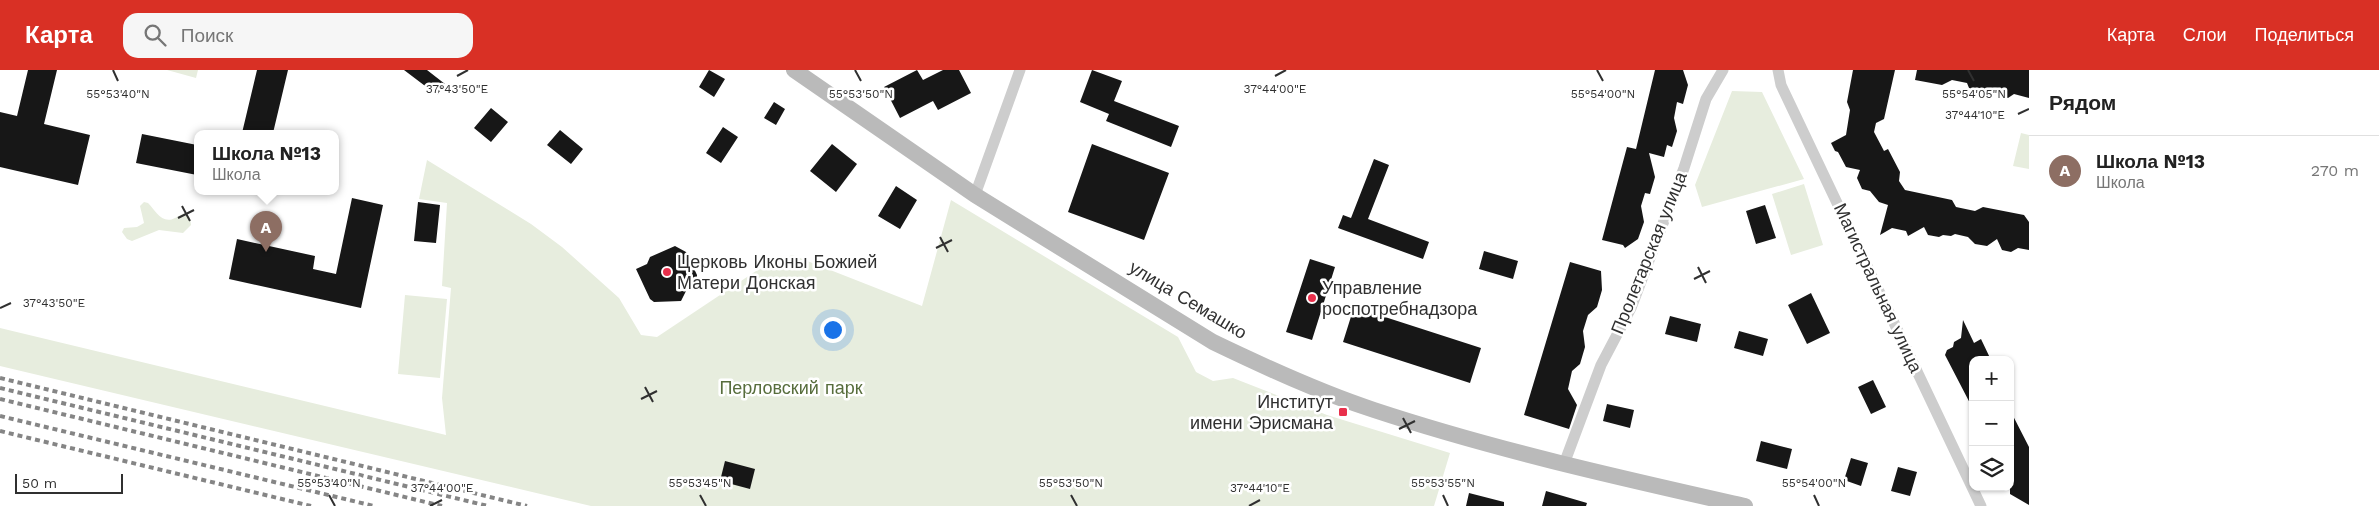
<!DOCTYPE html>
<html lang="ru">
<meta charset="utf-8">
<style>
:root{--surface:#fff;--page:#f6f6f6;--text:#222;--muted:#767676;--line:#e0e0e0;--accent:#d93025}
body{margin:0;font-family:"Work Sans",sans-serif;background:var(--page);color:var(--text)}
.controls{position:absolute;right:15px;bottom:15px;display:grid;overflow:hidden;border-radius:10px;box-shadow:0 1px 4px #0004}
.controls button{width:45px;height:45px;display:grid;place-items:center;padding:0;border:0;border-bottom:1px solid var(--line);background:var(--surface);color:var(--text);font:25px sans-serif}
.scale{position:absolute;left:15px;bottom:12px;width:108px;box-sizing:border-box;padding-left:5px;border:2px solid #303030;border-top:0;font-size:14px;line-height:18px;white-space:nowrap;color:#303030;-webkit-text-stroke:4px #fff;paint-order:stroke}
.you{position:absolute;left:832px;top:259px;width:18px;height:18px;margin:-12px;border:4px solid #fff;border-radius:50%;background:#1a73e8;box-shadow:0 0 0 8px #1a73e833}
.badge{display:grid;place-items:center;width:32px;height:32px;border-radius:50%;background:var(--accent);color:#fff;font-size:16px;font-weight:700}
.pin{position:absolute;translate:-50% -41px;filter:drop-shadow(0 1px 2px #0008)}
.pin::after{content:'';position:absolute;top:26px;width:18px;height:15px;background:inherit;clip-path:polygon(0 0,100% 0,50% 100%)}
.popup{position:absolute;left:194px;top:60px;width:145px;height:65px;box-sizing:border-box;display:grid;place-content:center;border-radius:10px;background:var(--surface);filter:drop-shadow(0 1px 4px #0005);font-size:16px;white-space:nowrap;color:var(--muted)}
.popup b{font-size:19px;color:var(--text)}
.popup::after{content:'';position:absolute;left:50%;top:100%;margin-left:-10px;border:10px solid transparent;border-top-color:var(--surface)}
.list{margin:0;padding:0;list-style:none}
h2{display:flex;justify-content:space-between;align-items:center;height:65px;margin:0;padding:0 20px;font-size:21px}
h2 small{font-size:16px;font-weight:400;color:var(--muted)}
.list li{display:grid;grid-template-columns:32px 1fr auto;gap:15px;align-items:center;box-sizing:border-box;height:70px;padding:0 20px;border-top:1px solid var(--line)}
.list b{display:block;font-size:19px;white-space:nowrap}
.list p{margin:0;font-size:16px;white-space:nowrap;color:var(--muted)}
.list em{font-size:16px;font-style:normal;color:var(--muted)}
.icon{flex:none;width:28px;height:28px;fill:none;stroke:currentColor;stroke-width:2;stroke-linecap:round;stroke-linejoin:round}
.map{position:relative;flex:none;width:2029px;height:436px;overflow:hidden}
header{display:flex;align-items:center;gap:30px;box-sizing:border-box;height:70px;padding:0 25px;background:var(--accent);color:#fff}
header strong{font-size:24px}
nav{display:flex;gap:28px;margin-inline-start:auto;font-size:18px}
.search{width:350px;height:45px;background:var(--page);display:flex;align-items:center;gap:12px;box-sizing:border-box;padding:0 18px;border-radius:15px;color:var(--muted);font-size:19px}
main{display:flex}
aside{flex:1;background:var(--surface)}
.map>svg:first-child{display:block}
.green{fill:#e7edde}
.building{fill:#171717}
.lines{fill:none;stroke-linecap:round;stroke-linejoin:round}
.street{stroke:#cdcdcd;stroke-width:11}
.secondary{stroke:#bababa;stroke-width:16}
.rail{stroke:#858585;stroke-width:4;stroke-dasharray:5 4;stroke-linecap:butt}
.ticks{fill:none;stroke:#303030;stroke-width:2}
.poi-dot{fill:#e9304c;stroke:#fff;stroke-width:2}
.labels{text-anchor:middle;stroke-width:5;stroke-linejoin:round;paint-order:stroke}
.street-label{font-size:18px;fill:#303030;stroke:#fff}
.poi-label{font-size:18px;fill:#303030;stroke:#fff;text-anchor:start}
.park-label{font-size:18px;fill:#576d3c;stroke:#fff}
.ticks-label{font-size:12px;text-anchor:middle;fill:#303030;stroke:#fff;stroke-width:5;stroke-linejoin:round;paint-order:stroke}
</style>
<header>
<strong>Карта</strong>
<div class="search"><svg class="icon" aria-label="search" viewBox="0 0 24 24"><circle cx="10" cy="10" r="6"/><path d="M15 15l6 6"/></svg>Поиск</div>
<nav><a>Карта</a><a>Слои</a><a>Поделиться</a></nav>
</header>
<main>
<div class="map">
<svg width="2029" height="436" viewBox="0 0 2029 436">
<rect width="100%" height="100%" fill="#fff"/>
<path class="green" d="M 167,0 L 198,0 L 196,8 Z
M 1732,21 L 1762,22 L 1804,109 L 1702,137 L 1695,115 Z
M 2021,63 L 2029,65 L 2029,99 L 2013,96 Z
M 427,90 L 531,154 L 562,177 L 619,228 L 641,265 L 657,267 L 756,201 L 792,185 L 922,236 L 951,130 L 1178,267 L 1196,302 L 1213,311 L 1233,308 L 1327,345 L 1450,383 L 1434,436 L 591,436 L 0,296 L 0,258 L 446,365 L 442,328 L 451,218 L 442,216 L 447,133 L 419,129 Z
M 1804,114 L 1823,175 L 1791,185 L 1772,124 Z
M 144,132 L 148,133 C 155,140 162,155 175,148 C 180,146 181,144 186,143 L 190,148 L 191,155 L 183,163 L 159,160 L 132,171 L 127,169 L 122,162 L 124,158 L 137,157 L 144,153 L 140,136 Z
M 405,225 L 447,229 L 440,308 L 398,304 Z"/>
<path class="building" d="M 28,0 L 57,0 L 44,54 L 90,65 L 78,115 L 0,97 L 0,42 L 17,46 Z
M 257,0 L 288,0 L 273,63 L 242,63 Z
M 404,0 L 427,0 L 445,14 L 437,25 Z
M 709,0 L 725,9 L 714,27 L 699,17 Z
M 917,0 L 923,10 L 943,0 L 959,0 L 971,23 L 938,40 L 933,31 L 900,48 L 884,17 Z
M 1092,0 L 1122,11 L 1114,31 L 1179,56 L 1171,77 L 1106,51 L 1109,44 L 1080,32 Z
M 1655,0 L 1683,0 L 1688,15 L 1683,34 L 1677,32 L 1674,48 L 1677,61 L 1672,77 L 1667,75 L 1664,87 L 1649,83 L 1655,107 L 1650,124 L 1645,123 L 1641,136 L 1644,152 L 1638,169 L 1625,178 L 1623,175 L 1602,170 L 1627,77 L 1636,79 Z
M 1853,0 L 1895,0 L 1884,49 L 1876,53 L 1874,62 L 1884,81 L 1888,79 L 1900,102 L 1899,111 L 1905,120 L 1952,130 L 1956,137 L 1975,141 L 1983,137 L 2024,145 L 2029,152 L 2029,180 L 2018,178 L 2011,182 L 2002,180 L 1997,169 L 1987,176 L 1975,174 L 1968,167 L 1955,164 L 1951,166 L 1943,165 L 1939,167 L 1928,165 L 1924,157 L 1908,166 L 1906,161 L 1892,158 L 1880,165 L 1888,135 L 1879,132 L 1870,121 L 1862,119 L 1857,108 L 1860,100 L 1846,97 L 1838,82 L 1835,81 L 1831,73 L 1846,65 L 1850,40 L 1847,32 Z
M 1917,0 L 2029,0 L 2029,28 L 2014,24 L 2008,28 L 1969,18 L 1967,13 L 1952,10 L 1942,15 L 1915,10 Z
M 774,32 L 785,39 L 776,55 L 764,48 Z
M 491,38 L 508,52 L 491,72 L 474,58 Z
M 723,57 L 738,67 L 721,93 L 706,83 Z
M 560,60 L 583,79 L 571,94 L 547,75 Z
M 142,64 L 197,75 L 197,105 L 136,93 Z
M 832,74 L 857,94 L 836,122 L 810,101 Z
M 1092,74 L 1169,103 L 1144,170 L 1068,142 Z
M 1374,89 L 1389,95 L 1368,149 L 1429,172 L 1423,189 L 1338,158 L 1343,145 L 1351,148 Z
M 896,116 L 917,130 L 900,159 L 878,146 Z
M 352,128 L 383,135 L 361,238 L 229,209 L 237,169 L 315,186 L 313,199 L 336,204 Z
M 418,132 L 440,135 L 436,173 L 414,171 Z
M 1765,135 L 1776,168 L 1756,174 L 1746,141 Z
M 675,176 L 686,182 L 697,205 L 697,212 L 687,219 L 681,231 L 654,232 L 650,229 L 636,199 L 647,194 L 650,187 Z
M 1484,181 L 1518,191 L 1513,209 L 1479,199 Z
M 1310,189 L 1335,197 L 1312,270 L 1286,262 Z
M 1570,192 L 1601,201 L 1602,220 L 1597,237 L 1588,245 L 1583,261 L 1585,277 L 1580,294 L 1572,301 L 1568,319 L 1577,335 L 1569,359 L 1524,345 Z
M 1811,223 L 1830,263 L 1807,274 L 1788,235 Z
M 1354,237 L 1481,278 L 1470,313 L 1343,272 Z
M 1670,246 L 1701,254 L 1697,272 L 1665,264 Z
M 1963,250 L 1974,273 L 1981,269 L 1991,290 L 1973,290 L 1973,339 L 1945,285 L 1947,280 L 1953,277 L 1954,272 L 1961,268 Z
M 1739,261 L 1768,269 L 1763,286 L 1734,278 Z
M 1873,310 L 1886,337 L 1871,344 L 1858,317 Z
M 1607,334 L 1634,340 L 1630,358 L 1603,351 Z
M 2010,340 L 2029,377 L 2029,435 L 2010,424 Z
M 1761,371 L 1792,379 L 1787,399 L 1756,391 Z
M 1851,388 L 1868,393 L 1861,416 L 1844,410 Z
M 725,391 L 755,399 L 750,419 L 720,411 Z
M 1898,397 L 1917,402 L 1910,426 L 1891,421 Z
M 1546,421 L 1587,433 L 1586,436 L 1542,436 Z
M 1469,423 L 1504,432 L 1504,436 L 1466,436 Z"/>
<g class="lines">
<path class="street" d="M 1778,0 L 1781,15 L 1981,436
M 975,125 L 1020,0
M 1564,394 L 1601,295 L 1631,238 L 1684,98 L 1706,29 L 1723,0"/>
<path class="secondary" d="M 794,0 L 975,125 L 1213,272 C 1265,297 1319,322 1374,340 C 1495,380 1621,408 1745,436"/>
<path class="rail" d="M 0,308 L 527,436
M 0,318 L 488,436
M 0,329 L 442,436
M 0,346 L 374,436
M 0,361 L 311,436"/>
</g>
<path class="ticks" d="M 113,0 L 118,11M 855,0 L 861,11M 1597,0 L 1603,11M 1968,0 L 1974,11M 457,6 L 468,0M 1275,6 L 1286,0M 2018,44 L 2029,39M 182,136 L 190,151M 178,148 L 194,140M 940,167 L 948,182M 936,178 L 952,170M 1698,197 L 1706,213M 1694,209 L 1710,201M 0,238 L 11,233M 645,317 L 653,332M 641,329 L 657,321M 1403,348 L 1411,363M 1399,359 L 1415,351M 329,425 L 335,436M 700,425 L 706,436M 1071,425 L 1077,436M 1443,425 L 1448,436M 1814,425 L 1819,436M 430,436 L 442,430M 1249,436 L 1260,430"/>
<g class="poi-dot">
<circle cx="667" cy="202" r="5"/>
<circle cx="1312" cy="228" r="5"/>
<rect x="1338" y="337" width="10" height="10" rx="2.5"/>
</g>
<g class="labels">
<g class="street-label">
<text transform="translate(1649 183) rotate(-68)" y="6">Пролетарская улица</text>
<text transform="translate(1878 218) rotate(65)" y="6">Магистральная улица</text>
<text transform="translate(1188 230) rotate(31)" y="6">улица Семашко</text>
</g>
<g class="poi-label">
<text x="677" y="198">Церковь Иконы Божией<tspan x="677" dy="21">Матери Донская</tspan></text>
<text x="1322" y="224">Управление<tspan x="1322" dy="21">роспотребнадзора</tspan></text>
<text x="1333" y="338" text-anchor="end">Институт<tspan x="1333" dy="21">имени Эрисмана</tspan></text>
</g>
<g class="park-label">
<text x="791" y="324">Перловский парк</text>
</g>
</g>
<g class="ticks-label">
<text x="457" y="23">37°43'50"E</text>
<text x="1275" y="23">37°44'00"E</text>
<text x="118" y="28">55°53'40"N</text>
<text x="861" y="28">55°53'50"N</text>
<text x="1603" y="28">55°54'00"N</text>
<text x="1974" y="28">55°54'05"N</text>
<text x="1975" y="49">37°44'10"E</text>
<text x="54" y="237">37°43'50"E</text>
<text x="329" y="417">55°53'40"N</text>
<text x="700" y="417">55°53'45"N</text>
<text x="1071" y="417">55°53'50"N</text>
<text x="1443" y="417">55°53'55"N</text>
<text x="1814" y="417">55°54'00"N</text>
<text x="442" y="422">37°44'00"E</text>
<text x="1260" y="422">37°44'10"E</text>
</g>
</svg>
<div class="controls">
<button>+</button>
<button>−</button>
<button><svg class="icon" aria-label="layers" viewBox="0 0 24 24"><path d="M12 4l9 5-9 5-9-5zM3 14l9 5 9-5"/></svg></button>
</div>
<div class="scale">50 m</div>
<div class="you"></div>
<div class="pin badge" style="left:266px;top:182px;background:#8d6e63">A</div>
<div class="popup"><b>Школа №13</b>Школа</div>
</div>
<aside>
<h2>Рядом<small></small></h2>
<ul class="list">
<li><span class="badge" style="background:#8d6e63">A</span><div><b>Школа №13</b><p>Школа</p></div><em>270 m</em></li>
</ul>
</aside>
</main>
